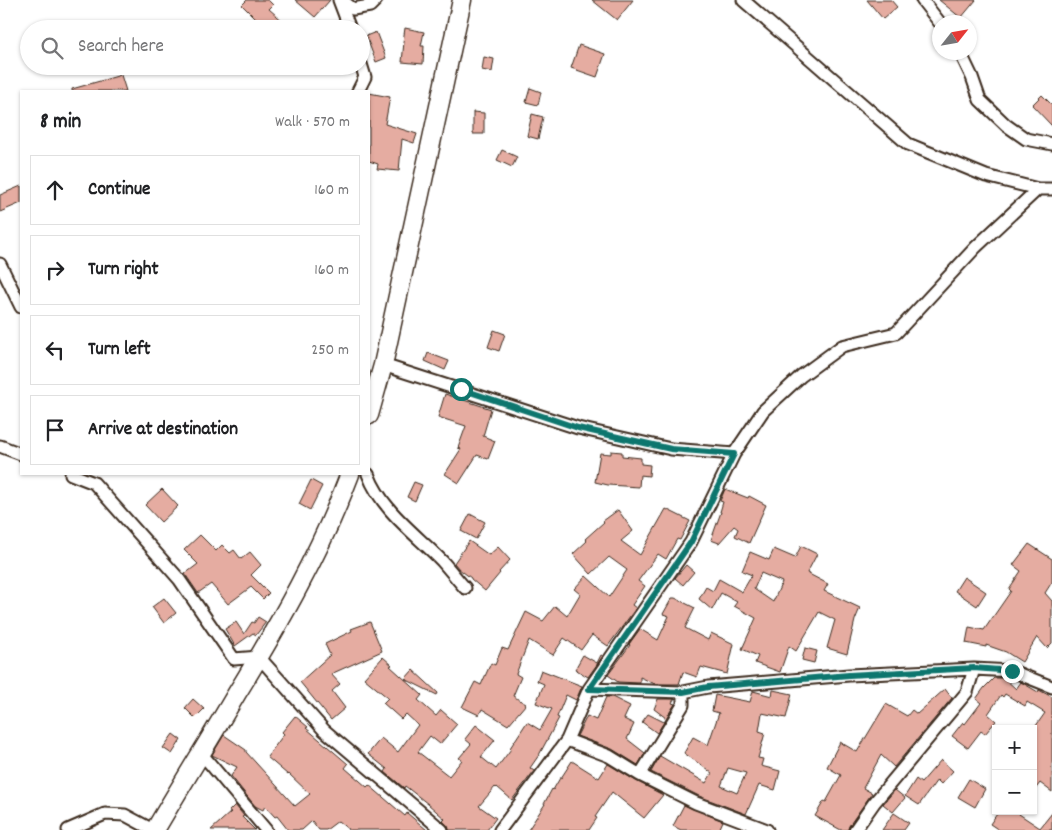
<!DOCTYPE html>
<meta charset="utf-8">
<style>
:root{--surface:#fff;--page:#f6f6f6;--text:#202124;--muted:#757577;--line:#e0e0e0}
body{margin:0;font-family:Dekko,sans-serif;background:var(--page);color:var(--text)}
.controls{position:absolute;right:15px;bottom:15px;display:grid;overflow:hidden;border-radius:0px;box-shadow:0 1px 4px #0004}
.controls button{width:45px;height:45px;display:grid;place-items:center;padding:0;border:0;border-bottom:1px solid var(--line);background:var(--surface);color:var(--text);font:25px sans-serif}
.compass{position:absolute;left:932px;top:15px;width:45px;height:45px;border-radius:50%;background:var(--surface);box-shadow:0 1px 4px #0004;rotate:59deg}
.stop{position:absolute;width:15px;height:15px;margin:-11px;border:4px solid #0f766e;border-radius:50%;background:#fff}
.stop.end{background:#0f766e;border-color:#fff;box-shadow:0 1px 5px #0008}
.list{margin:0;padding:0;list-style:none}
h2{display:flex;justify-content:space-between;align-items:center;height:65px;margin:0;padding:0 20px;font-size:21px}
h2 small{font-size:16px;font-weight:400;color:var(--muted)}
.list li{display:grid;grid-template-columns:32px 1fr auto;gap:15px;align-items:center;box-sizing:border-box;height:70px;margin:0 10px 10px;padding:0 10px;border:1px solid var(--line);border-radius:0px}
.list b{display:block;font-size:19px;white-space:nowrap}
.list em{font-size:16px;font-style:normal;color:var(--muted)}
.icon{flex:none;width:28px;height:28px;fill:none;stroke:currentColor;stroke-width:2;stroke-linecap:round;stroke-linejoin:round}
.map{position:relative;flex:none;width:1052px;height:830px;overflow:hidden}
.search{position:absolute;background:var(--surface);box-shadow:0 1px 4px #0004;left:20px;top:20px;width:350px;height:55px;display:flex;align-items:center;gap:12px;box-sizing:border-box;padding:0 18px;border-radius:28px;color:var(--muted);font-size:19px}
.panel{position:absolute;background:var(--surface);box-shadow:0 1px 4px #0004;left:20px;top:90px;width:350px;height:385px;border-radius:0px}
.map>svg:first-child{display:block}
.building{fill:#e5aca1;stroke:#3b2a1e;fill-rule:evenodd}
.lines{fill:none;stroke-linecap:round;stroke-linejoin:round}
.minor-casing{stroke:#3b2a1e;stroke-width:15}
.primary-casing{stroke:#3b2a1e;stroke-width:21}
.minor{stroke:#fff;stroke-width:11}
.primary{stroke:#fff;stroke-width:18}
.route{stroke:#0f766e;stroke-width:6}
</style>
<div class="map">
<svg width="1052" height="830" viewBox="0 0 1052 830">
<rect width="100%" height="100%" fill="#fff"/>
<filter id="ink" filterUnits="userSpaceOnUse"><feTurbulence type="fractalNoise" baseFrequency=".02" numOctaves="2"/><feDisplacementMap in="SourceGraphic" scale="10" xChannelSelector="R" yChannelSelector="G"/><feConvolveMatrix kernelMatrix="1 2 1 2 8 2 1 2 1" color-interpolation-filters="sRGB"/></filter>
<g filter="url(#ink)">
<path class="building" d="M 247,0 L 268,0 L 273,5 L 269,9 L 292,29 L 266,29 L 242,5 Z
M 295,0 L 330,0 L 315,17 Z
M 592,0 L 633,0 L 617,20 Z
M 867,0 L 891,0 L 897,7 L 883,19 Z
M 939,0 L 976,0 L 961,18 Z
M 405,28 L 424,32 L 421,46 L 424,46 L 423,64 L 402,62 L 404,42 L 403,42 Z
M 376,32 L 386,58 L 376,62 L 366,36 Z
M 579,45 L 605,54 L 597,77 L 571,68 Z
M 484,57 L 494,59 L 492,72 L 482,70 Z
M 121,75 L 126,91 L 72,91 L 72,89 Z
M 530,88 L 541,92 L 538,105 L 526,102 Z
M 369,93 L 390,97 L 385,124 L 417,134 L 414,143 L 402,139 L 399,171 L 377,169 L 378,164 L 369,161 Z
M 1042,95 L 1052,105 L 1052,126 L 1032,105 Z
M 473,112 L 484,113 L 484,134 L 473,134 Z
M 532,114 L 543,117 L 538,139 L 527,136 Z
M 502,150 L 517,157 L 512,167 L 497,160 Z
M 21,186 L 21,203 L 0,212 L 0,195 Z
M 494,330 L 505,334 L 499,351 L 488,347 Z
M 428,353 L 449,361 L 445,370 L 425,361 Z
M 445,394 L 491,409 L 483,436 L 495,441 L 488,459 L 477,455 L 459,483 L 445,474 L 461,449 L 458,448 L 466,426 L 438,417 Z
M 611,451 L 622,452 L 622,456 L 641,458 L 641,464 L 650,465 L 649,476 L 640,475 L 639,487 L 608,485 L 595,482 L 600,453 L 611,454 Z
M 311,480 L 322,486 L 310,510 L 299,504 Z
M 414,482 L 422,485 L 415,501 L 407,497 Z
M 162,489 L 178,506 L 161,522 L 145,505 Z
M 725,489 L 748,498 L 749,496 L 766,505 L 749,543 L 735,536 L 738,529 L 734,526 L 719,543 L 711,540 L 721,512 L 720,512 L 723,502 L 720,501 Z
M 666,509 L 690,521 L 680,540 L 677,539 L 666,559 L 658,554 L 638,581 L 645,586 L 632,605 L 636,608 L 608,646 L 592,635 L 581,650 L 564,638 L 553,655 L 529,640 L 516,674 L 521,677 L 513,696 L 526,704 L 508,725 L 482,709 L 479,715 L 462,707 L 475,682 L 481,685 L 491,663 L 495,665 L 502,648 L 508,650 L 526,612 L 543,621 L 555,606 L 567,616 L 580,594 L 574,589 L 586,576 L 609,597 L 627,570 L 609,557 L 591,574 L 573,554 L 587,541 L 585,539 L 604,522 L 603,521 L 618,510 L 633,531 L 621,541 L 640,555 Z
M 470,514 L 485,522 L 476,539 L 461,531 Z
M 200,535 L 216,551 L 222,545 L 230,553 L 234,550 L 241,559 L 250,552 L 261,565 L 251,575 L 269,593 L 263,599 L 251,587 L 228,604 L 211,584 L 198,593 L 185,574 L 198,564 L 184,550 Z
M 469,541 L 489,555 L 498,547 L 510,560 L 499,572 L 500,573 L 485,591 L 471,579 L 471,578 L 459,569 L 454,563 Z
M 1029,544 L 1052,559 L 1052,582 L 1045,593 L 1052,601 L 1052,643 L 1047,648 L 1037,637 L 1022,662 L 1006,652 L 986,645 L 986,647 L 966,643 L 969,627 L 984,630 L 1011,591 L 1009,589 L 1021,571 L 1013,565 Z
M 801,546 L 817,554 L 807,573 L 828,584 L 824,591 L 860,608 L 855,620 L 847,654 L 827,648 L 835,620 L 819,612 L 796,651 L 789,646 L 780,672 L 755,663 L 758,656 L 742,649 L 756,618 L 734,606 L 737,602 L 721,593 L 712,610 L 699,599 L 706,587 L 713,591 L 719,579 L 742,592 L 752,575 L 742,571 L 750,552 L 769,560 L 774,549 L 795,558 ZM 761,573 L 782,582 L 773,602 L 754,589 Z
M 686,565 L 694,572 L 683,585 L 675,578 Z
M 964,577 L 986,592 L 977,606 L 955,591 Z
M 164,598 L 176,613 L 164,623 L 152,607 Z
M 672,598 L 675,598 L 695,608 L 685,628 L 708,640 L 711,633 L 734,644 L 727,674 L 701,667 L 697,677 L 683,672 L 679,684 L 655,684 L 640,677 L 640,683 L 618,682 L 608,675 L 630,645 L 629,644 L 640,629 L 658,640 L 669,616 L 663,614 Z
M 258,617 L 266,622 L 256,635 L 253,633 L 235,646 L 225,629 L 236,622 L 244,634 L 252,622 L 254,623 Z
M 370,622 L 382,651 L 331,674 L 340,684 L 332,691 L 345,708 L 331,720 L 300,682 L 330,655 L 325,644 L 352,631 L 351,629 Z
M 805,648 L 817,651 L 814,663 L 802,660 Z
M 583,655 L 597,663 L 601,655 L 603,656 L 588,677 L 575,669 Z
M 383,657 L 392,665 L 390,666 L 422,695 L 418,700 L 436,716 L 441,710 L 457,724 L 440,744 L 430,736 L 418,752 L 449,776 L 462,760 L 459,758 L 471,744 L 465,739 L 476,725 L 495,740 L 481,757 L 496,769 L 511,749 L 510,748 L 527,722 L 540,730 L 552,709 L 536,703 L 544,684 L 537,681 L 541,670 L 582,686 L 576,700 L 566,695 L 557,717 L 559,718 L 539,755 L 530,768 L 534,771 L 512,800 L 497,787 L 496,788 L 495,787 L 479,806 L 496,818 L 487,830 L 449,830 L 447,825 L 443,821 L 445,819 L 428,804 L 405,786 L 404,788 L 385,772 L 387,769 L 368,754 L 381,738 L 398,752 L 418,725 L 406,714 L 401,719 L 383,703 L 388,698 L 364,678 Z
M 413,670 L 438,693 L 437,695 L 405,679 Z
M 994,678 L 1004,678 L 1016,689 L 1021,682 L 1038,692 L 1039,690 L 1052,697 L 1052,792 L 1040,783 L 1033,792 L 1033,730 L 1045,713 L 1027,702 L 1025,706 L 1005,694 L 1003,697 L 1001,695 L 988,714 L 996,721 L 985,734 L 981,731 L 968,748 L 952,736 L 963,722 L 965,724 L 981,703 L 976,699 L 984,688 Z
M 945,689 L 952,698 L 894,767 L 881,755 L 863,788 L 872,793 L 849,826 L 848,830 L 841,830 L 815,816 L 824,801 L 826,802 L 841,775 L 827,767 L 840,742 L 857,752 L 886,704 L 907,716 L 912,710 L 917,714 Z
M 773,690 L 792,694 L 786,718 L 762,713 L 759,731 L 765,733 L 758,758 L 763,759 L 761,766 L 780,771 L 775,790 L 759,785 L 746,814 L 699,796 L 651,772 L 660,756 L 706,783 L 712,773 L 684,753 L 693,737 L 708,745 L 719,713 L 712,711 L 715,695 L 750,702 L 753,691 L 772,696 ZM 728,768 L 746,773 L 737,793 L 721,786 Z
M 606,697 L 612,697 L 630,706 L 624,719 L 634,724 L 627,739 L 645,753 L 638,765 L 612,749 L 577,736 L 587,716 L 596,720 Z
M 193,699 L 204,709 L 195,718 L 185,708 Z
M 658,699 L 674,699 L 672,703 L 675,704 L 666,718 L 654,709 Z
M 648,714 L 664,722 L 657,733 L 642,722 Z
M 295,716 L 308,727 L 306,728 L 348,764 L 345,768 L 367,787 L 369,785 L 405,816 L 407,813 L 427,830 L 349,830 L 338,821 L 326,830 L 319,830 L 312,821 L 302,830 L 288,830 L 277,816 L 275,817 L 265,806 L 263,810 L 255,806 L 231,776 L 237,767 L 212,755 L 224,735 L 246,750 L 246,752 L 295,806 L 310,794 L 289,774 L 288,775 L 267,757 L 284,734 L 282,732 Z
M 173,734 L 181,740 L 172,754 L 163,748 Z
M 941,760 L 953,771 L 941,784 L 937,780 L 919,805 L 905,796 L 916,779 L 921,783 Z
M 572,761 L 599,778 L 608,764 L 636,781 L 663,795 L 644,818 L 612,792 L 595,817 L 597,818 L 589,830 L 528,830 L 545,804 L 544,804 L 552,789 L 553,790 L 560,778 L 561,778 Z
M 969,779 L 985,789 L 975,807 L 958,797 Z
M 895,790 L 905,798 L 893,812 L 883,804 Z
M 235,805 L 244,816 L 242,817 L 255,830 L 211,830 L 231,812 L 229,811 Z
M 684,805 L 723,821 L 719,830 L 681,830 L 673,826 Z
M 999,811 L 1021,811 L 1019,814 L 1040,828 L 1052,813 L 1052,830 L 999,830 L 990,824 Z
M 894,813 L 909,823 L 904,830 L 882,830 Z"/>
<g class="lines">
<g class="minor-casing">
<path id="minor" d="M 339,0 L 350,29
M 342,0 L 353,9 L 370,6 L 376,0
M 743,0 L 908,144 L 986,176 L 1038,189 L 1052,189
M 922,0 L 940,23
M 960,52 L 972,77 L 980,100 L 1006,125 L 1026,139 L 1052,144
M 358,91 L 365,77 L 361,64
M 0,264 L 21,307
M 383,365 L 578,428 L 671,449 L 734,454
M 0,446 L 21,454
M 71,474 L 94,483 L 179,579 L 234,659 L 259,657 L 324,730 L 442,830
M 368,474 C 382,511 416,534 442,561 C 450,570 457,579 465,588
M 589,689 L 683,692 L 708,687 L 849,675 L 974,669 L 1012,671 L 1052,687
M 567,740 L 609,756 L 640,775 L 696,803 L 767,830
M 201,753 L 266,830
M 640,775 L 683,705 L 683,692
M 68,830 L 105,814 L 125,815 L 153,830
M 500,830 L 567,740 L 589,689 L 691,542 L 734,454 L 763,411 L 801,376 L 842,346 L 896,333 L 976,247 L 1038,189
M 855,830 L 874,803 L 967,692 L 974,669"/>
</g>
<g class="primary-casing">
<path id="primary" d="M 369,415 L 383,365 L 462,0
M 155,830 C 182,784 210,739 237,693 C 280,623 321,551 350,474"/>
</g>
<use href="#minor" class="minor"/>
<use href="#primary" class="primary"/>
</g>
</g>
<g class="lines" filter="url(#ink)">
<path class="route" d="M 461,389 L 578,428 L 671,449 L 734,454 L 691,542 L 589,689 L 683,692 L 708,687 L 849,675 L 974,668 L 1012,671"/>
</g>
</svg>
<div class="controls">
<button>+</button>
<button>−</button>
</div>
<svg class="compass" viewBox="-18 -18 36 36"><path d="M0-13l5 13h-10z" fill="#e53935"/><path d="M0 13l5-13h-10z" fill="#757577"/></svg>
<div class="stop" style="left:461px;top:389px"></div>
<div class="stop end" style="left:1012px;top:671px"></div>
<div class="search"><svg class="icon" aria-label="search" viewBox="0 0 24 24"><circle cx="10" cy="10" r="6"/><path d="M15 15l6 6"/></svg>Search here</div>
<section class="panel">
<h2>8 min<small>Walk · 570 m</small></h2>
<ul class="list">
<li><svg class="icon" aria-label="ahead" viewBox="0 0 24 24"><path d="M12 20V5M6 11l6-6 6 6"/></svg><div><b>Continue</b></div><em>160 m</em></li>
<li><svg class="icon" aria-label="right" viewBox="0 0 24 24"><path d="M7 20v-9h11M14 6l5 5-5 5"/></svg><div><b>Turn right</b></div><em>160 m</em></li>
<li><svg class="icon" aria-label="left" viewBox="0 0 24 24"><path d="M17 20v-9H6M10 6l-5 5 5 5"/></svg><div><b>Turn left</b></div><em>250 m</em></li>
<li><svg class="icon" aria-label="arrive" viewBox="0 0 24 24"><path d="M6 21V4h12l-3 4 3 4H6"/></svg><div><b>Arrive at destination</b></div></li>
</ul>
</section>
</div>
